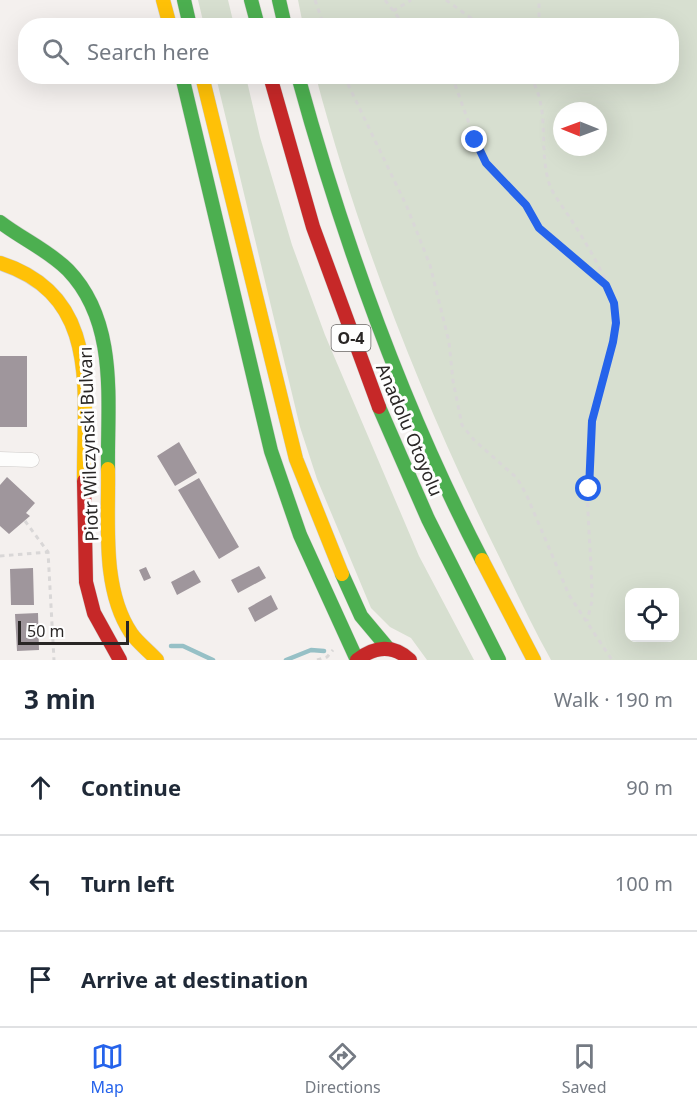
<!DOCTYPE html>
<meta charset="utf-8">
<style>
:root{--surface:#fff;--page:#f2f2f3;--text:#1f2937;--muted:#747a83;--line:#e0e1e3;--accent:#2563eb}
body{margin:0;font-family:"Noto Sans",sans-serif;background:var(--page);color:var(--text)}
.controls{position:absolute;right:18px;bottom:18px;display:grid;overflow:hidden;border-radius:12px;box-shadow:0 6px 24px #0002}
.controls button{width:54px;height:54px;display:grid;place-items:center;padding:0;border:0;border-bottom:2px solid var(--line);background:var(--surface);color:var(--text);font:30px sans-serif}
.compass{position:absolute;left:553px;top:102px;width:54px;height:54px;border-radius:50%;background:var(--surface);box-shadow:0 6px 24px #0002;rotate:271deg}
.scale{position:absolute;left:18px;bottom:15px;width:111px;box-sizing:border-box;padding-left:6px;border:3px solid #292625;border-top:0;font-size:16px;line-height:21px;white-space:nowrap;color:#292625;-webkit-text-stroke:4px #fefefe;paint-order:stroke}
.stop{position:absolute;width:18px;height:18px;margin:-14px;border:4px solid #2563eb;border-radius:50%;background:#fff}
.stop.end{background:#2563eb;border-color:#fff;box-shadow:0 2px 6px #0008}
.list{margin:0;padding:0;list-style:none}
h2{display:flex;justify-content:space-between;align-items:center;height:78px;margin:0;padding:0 24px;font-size:26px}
h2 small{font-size:20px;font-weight:400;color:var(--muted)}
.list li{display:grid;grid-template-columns:39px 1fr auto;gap:18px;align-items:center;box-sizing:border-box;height:96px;padding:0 24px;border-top:2px solid var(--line)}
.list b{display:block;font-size:22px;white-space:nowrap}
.list em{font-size:20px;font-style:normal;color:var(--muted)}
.icon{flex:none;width:33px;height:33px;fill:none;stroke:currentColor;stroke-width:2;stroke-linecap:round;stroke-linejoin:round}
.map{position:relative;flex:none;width:697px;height:660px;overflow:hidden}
.search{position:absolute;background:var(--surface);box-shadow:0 6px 24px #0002;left:18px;right:18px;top:18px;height:66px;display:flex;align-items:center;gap:15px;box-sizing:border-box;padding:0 21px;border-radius:24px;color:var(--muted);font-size:22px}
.sheet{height:366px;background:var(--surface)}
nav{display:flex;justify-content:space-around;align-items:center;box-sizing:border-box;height:84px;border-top:2px solid var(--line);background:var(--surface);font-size:16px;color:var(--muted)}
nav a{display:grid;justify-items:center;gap:3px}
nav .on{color:var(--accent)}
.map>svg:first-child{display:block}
.green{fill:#d7dfd0;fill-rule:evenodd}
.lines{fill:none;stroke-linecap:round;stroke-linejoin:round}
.stream{stroke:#96c0c6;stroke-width:4.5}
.building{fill:#9f969c}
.street-casing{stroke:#cdcac8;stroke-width:15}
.fast-casing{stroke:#d0cecd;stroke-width:15}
.slow-casing{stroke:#d0cecd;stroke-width:15}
.jam-casing{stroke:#d0cecd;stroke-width:15}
.path{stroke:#d9d7d7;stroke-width:3;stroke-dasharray:4.5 4.5;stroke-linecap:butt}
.street{stroke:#fdfdfc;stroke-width:14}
.fast{stroke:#4caf50;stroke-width:14}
.slow{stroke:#ffc107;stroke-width:14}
.jam{stroke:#c62828;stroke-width:14}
.route{stroke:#2563eb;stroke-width:8}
.labels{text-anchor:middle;stroke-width:6;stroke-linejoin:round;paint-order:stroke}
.shield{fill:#fefefe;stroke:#696766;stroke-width:1.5}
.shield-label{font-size:16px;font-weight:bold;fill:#292625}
.street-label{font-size:18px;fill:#292625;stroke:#fefefe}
</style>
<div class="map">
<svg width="697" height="660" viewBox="0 0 697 660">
<rect width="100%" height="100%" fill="#f4f0ee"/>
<path class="green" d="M 198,0 L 228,0 L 234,25 L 204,25 Z
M 298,0 L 697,0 L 697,660 L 551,660 C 528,619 509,576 488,534 C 417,387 358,235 316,77 L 672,76 L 672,26 L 303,25 ZM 562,111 L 598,111 L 598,147 L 562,147 ZM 630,592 L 674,592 L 674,638 L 630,638 Z
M 216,77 L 246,77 L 260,137 L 292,245 L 325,335 L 419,556 L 474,660 L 427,660 L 411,638 L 390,627 L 371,608 L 317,479 L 300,427 Z"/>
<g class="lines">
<path class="stream" d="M 171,646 L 183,646 L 213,660
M 286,660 L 311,650 L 324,651"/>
</g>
<path class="building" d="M 0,356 L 27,356 L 27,427 L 0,427 Z
M 179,442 L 197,473 L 175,486 L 157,456 Z
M 7,477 L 35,503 L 26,513 L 30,516 L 9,534 L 0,526 L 0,485 Z
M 199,478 L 239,547 L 219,559 L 178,490 Z
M 259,566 L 266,578 L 238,593 L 231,580 Z
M 146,567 L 151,578 L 144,581 L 139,570 Z
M 33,568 L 34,605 L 11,605 L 10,569 Z
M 194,570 L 201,582 L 177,595 L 171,582 Z
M 271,595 L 278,609 L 255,622 L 248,608 Z
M 38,613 L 39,650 L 17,651 L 15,614 Z"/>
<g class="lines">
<g class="street-casing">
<path id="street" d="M 0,459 L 32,460"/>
</g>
<g class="fast-casing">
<path id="fast" d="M 184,0 L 190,26
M 251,0 L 258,26
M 279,0 L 285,26
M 182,76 L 271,451 L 300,535 L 357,660
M 298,76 C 344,243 402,406 482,560
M 0,222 C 22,239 48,250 68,270 C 119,323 107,403 108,469
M 379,407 L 428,519 L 499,660
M 342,574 L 361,616 L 387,647"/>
</g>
<g class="slow-casing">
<path id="slow" d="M 163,0 L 170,26
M 202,76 L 296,459 L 342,574
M 0,263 C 103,296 83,394 84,481
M 108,469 C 109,521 101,588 131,633 C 138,643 149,651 157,660
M 482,560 L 534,660"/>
</g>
<g class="jam-casing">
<path id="jam" d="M 270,76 L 313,227 L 379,407
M 84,481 L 86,582 L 94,613 L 120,660
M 357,660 C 375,646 393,644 410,660"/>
</g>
<path class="path" d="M 315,0 L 324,26
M 385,0 L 405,26
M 446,0 L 482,26
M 393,11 L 411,0
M 539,26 L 539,0
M 344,76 L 407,207 L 430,265 L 449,342 L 453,381 L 462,425 L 474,440 L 517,478 L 527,496 L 569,595 L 612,660
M 452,76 L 475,140 L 486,163 L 526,205 L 539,228 L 602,282
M 530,76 C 551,110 538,146 549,183 C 553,195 563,207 570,218 C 585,241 607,277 614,303 C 623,341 600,382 592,419 C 581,470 592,546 592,601 L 587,621
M 25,521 L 48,552 L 54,660
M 0,556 L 48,552
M 317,660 L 327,657 L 333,650"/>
<use href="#street" class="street"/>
<use href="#fast" class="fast"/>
<use href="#slow" class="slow"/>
<use href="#jam" class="jam"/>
</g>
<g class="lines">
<path class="route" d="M 475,140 L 486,163 L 526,205 L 539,228 L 606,285 L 614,303 L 616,323 L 613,342 L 592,421 L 589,489"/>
</g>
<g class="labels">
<rect class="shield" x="331.5" y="325" width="39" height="26" rx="4.5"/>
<g class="shield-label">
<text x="351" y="344">O-4</text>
</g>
<g class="street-label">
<text transform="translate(409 430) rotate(67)" y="6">Anadolu Otoyolu</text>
<text transform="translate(89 444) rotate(-92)" y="6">Piotr Wilczynski Bulvarı</text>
</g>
</g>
</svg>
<div class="controls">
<button><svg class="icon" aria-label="locate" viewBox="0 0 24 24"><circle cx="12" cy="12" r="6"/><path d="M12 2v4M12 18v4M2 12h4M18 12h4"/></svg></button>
</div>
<svg class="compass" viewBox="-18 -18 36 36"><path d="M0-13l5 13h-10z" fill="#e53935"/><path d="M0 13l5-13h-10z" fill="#747a83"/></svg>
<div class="scale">50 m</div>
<div class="stop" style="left:589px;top:489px"></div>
<div class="stop end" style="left:475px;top:140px"></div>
<div class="search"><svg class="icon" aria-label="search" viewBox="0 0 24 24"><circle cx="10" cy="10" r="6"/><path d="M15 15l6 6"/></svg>Search here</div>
</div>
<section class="sheet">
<h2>3 min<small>Walk · 190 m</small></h2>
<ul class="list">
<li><svg class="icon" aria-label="ahead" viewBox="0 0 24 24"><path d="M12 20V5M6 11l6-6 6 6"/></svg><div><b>Continue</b></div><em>90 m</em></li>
<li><svg class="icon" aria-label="left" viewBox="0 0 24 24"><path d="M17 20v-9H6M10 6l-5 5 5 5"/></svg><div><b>Turn left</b></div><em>100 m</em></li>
<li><svg class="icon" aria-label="arrive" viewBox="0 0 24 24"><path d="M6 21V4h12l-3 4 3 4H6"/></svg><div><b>Arrive at destination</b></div></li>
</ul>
</section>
<nav>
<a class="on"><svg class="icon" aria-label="map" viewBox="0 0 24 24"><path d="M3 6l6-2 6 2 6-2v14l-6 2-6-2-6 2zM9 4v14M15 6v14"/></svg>Map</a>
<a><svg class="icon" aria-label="directions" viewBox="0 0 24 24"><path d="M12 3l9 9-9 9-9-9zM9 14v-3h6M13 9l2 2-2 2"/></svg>Directions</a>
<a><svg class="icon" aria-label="saved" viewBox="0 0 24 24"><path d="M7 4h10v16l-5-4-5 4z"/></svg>Saved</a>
</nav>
